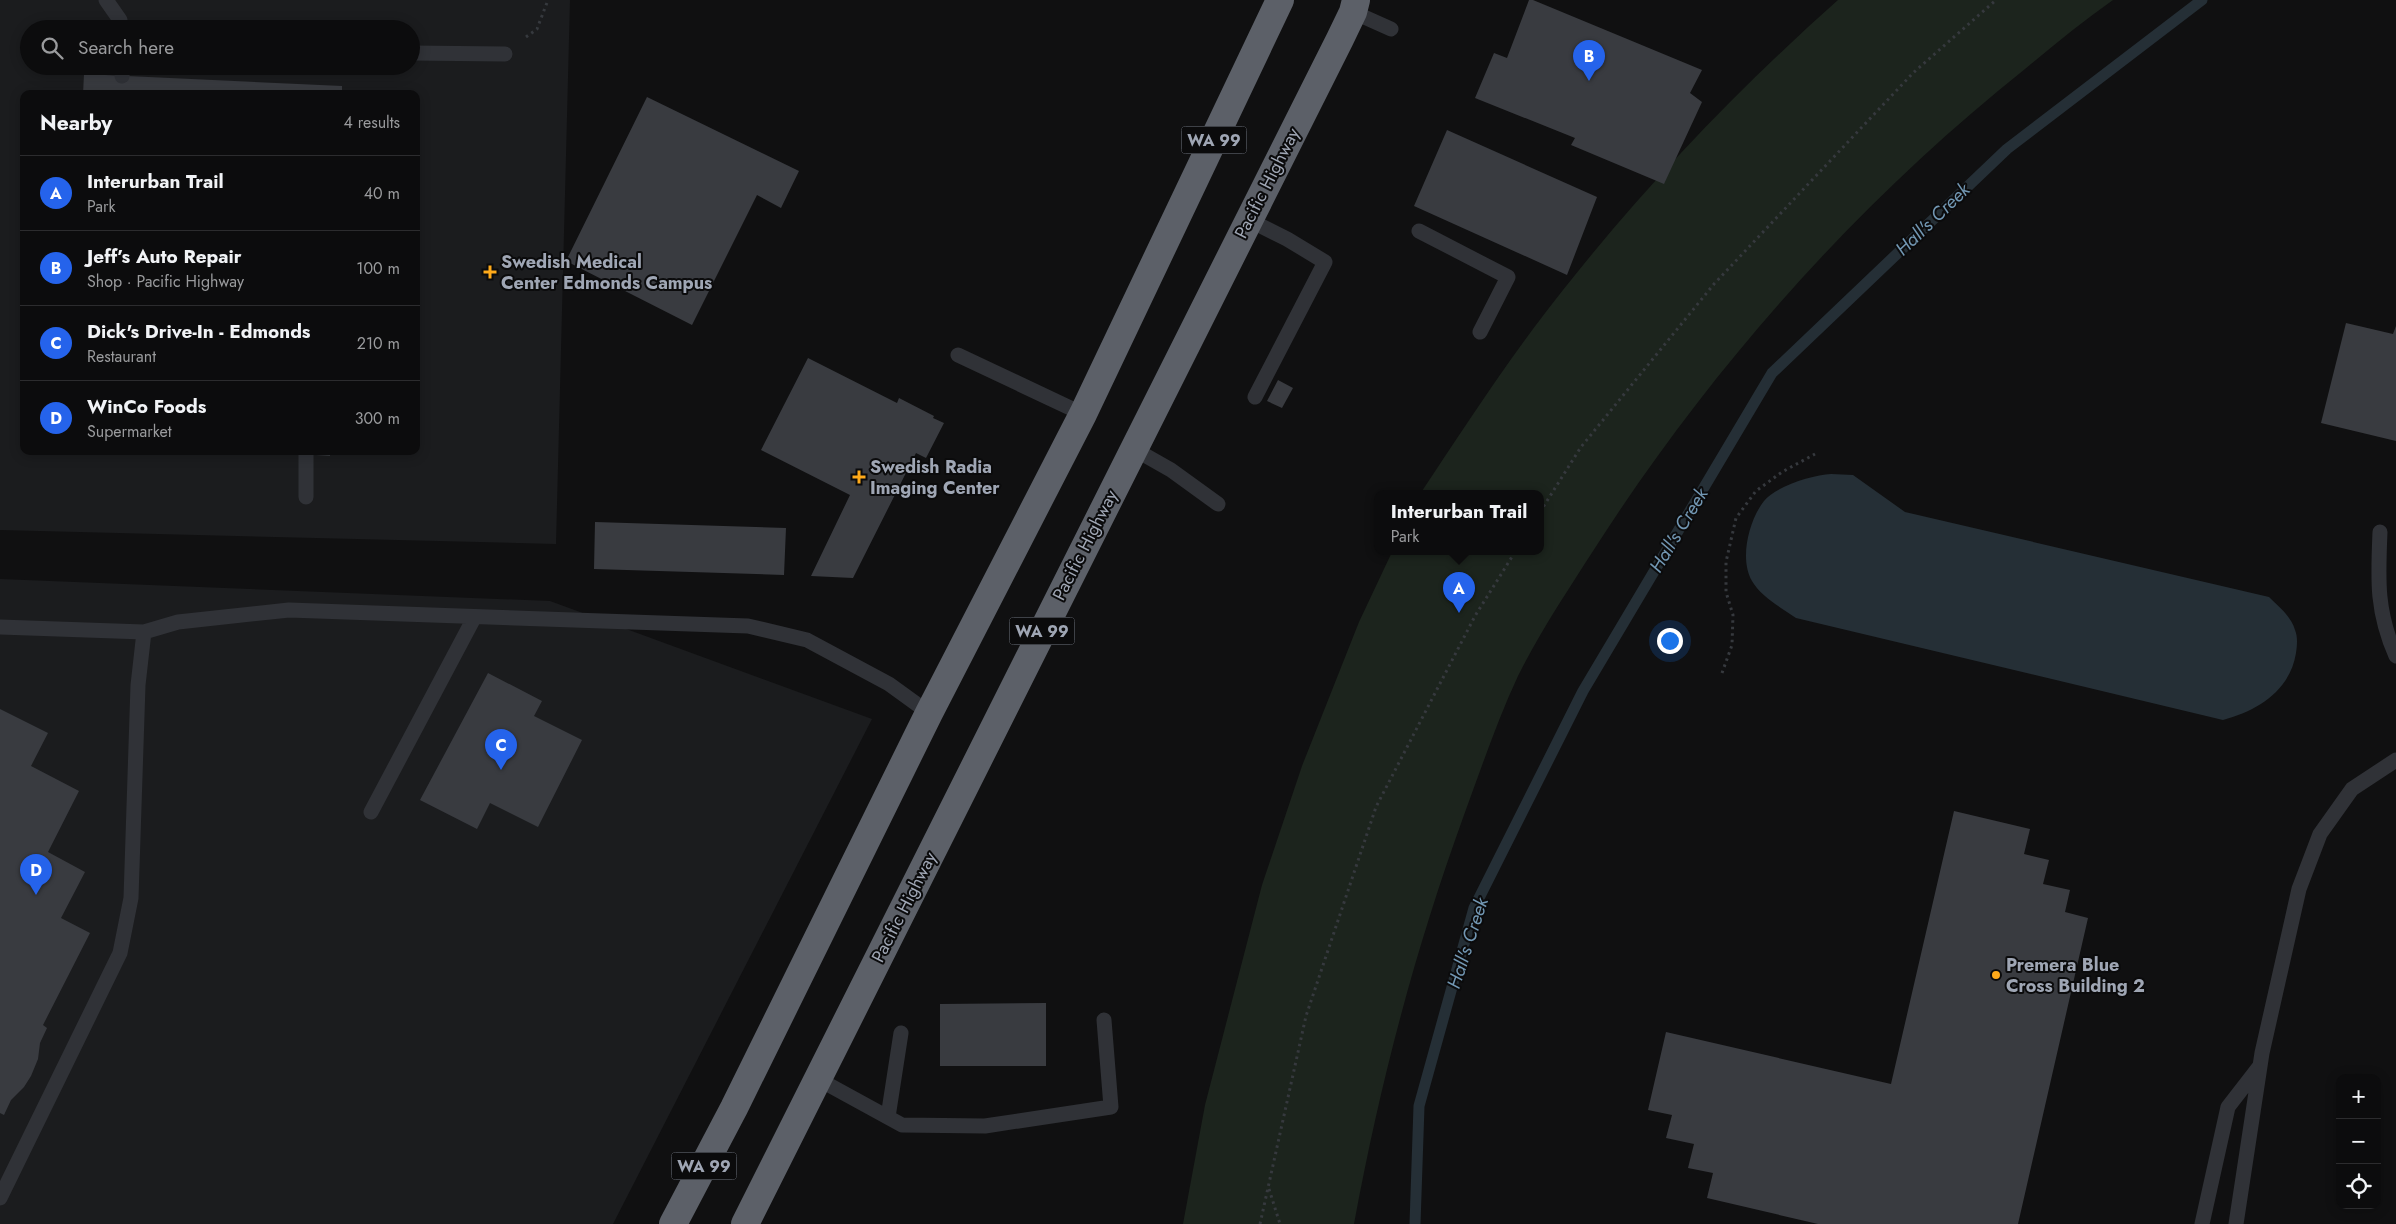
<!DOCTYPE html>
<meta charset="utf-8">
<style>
:root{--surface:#0c0c0d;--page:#151516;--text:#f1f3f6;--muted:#9a9b9d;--line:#2c2c2e;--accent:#2563eb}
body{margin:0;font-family:Jost,sans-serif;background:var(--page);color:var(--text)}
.controls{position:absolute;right:15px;bottom:15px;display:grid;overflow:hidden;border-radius:10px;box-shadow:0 2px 12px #0003}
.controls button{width:45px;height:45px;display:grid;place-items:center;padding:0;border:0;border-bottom:1px solid var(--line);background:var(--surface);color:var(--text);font:25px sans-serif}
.you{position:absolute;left:1669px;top:640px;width:18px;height:18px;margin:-12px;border:4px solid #fff;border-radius:50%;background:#1a73e8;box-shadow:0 0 0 8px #1a73e833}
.badge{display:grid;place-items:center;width:32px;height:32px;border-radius:50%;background:var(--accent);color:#fff;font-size:16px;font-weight:700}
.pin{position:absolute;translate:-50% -41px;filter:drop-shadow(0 1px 2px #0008)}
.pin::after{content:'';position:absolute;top:26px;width:18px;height:15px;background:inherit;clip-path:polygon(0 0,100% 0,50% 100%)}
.popup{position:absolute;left:1374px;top:490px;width:170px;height:65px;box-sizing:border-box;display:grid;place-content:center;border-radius:10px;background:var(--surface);filter:drop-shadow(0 1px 4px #0005);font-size:16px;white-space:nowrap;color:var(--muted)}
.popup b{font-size:19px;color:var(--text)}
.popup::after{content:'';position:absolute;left:50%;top:100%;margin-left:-10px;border:10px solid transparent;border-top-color:var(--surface)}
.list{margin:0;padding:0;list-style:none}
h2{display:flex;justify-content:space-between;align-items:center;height:65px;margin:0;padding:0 20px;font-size:21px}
h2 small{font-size:16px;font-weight:400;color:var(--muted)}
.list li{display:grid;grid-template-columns:32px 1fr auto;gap:15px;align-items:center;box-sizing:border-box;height:75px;padding:0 20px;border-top:1px solid var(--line)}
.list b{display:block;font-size:19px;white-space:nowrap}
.list p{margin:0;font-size:16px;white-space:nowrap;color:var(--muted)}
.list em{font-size:16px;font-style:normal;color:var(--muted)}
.icon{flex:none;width:28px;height:28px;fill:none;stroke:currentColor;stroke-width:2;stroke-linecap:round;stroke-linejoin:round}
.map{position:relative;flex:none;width:2396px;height:1224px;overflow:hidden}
.search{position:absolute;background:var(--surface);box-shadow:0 2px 12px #0003;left:20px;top:20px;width:400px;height:55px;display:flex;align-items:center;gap:12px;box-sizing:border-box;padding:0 18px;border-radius:28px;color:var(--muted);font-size:19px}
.panel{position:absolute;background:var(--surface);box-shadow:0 2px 12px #0003;left:20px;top:90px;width:400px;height:365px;border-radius:10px}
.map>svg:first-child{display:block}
.built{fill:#1b1c1e;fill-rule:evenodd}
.green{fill:#1c241d}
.water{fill:#252f36}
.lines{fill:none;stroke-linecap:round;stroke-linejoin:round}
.stream{stroke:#252f36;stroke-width:11}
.building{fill:#393b40}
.path{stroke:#36393e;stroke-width:3;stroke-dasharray:2.5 4;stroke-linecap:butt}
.lane{stroke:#303237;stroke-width:15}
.highway{stroke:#5c6068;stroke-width:28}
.poi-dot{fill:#ffaa1a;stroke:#0b0b0c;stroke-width:2}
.labels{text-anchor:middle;stroke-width:4;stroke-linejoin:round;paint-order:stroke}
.shield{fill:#0b0b0c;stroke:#737882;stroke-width:1}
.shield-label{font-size:16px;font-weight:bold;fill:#9fa6b4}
.street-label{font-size:18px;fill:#9fa6b4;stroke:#0b0b0c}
.poi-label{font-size:18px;font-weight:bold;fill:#9fa6b4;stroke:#0b0b0c;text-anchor:start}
.water-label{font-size:19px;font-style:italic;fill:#7297b3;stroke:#0b0b0c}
</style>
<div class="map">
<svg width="2396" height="1224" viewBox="0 0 2396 1224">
<rect width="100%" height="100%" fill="#101011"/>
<path class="built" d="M 0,0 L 570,0 L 556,544 L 0,530 ZM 29,29 L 411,29 L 411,66 L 29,66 ZM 24,94 L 416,94 L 416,451 L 24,451 Z
M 0,579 L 550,601 L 872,719 L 613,1224 L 0,1224 Z"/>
<path class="green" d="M 1838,0 L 2113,0 C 2083,21 2054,45 2025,69 C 1857,203 1711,367 1595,548 C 1568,590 1540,632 1518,676 C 1497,721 1481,769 1464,815 C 1415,950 1380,1083 1354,1224 L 1183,1224 L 1205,1105 L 1262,885 L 1302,766 L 1359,622 L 1392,552 L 1540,552 L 1540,494 L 1420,494 C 1466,425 1511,355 1563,290 C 1646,185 1738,89 1838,0 Z"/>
<path class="water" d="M 1831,474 L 1853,475 L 1905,512 L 2269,597 C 2279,607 2291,616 2295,630 C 2298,637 2297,646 2296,653 C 2290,691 2257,711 2223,720 L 1796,618 C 1782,608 1761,597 1752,581 C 1739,559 1749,520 1764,501 C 1776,486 1813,475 1831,474 Z"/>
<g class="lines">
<path class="stream" d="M 1415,1224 L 1419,1106 L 1474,908 L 1583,691 L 1772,373 L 2007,149 L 2202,0"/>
</g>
<path class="building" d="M 1529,0 L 1533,0 L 1702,70 L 1690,93 L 1702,102 L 1664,184 L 1571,145 L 1575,138 L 1475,98 L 1494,53 L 1507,58 Z
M 84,74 L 342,86 L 342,94 L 83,94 Z
M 647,97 L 799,171 L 781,208 L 757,195 L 692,325 L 566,261 Z
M 1447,130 L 1597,197 L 1567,275 L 1414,206 Z
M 2346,323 L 2393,334 L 2396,326 L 2396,441 L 2321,423 Z
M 808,358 L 897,403 L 899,398 L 934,416 L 933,418 L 944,423 L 926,458 L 916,453 L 853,578 L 811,576 L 850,495 L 761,450 Z
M 1278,380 L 1293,388 L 1282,408 L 1267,401 Z
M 259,451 L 330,451 L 330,456 Z
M 595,522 L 786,528 L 784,575 L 594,569 Z
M 488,673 L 542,701 L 534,716 L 582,740 L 538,827 L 490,803 L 477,829 L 420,800 Z
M 0,709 L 48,733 L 31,766 L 79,791 L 48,852 L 85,872 L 61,918 L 90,933 L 43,1025 L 47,1028 L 40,1043 L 38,1059 L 31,1076 L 24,1087 L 11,1100 L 4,1115 L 0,1113 Z
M 1954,811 L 2030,829 L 2024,854 L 2049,860 L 2043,884 L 2070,890 L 2065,912 L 2088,918 L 2018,1224 L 1818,1224 L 1707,1198 L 1713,1173 L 1688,1168 L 1694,1144 L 1666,1138 L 1672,1115 L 1648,1110 L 1666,1032 L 1891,1084 Z
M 1046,1003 L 1046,1066 L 940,1066 L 940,1004 Z"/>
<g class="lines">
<path class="path" d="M 526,37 L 537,29 L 548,0
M 1540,512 L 1581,447 L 1714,284 L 1913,73 L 1996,0
M 1722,673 L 1732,645 L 1733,615 L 1726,592 L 1726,562 L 1736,518 L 1756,491 L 1782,472 L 1815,454
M 1269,1189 L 1280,1224
M 1260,1224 L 1306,1016 L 1376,807 L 1475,616 L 1515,552"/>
<path class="lane" d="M 106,0 L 120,20 L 121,29
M 1353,12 L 1391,29
M 411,53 L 505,54
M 122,76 L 123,66
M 1249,220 L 1287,239 L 1325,262 L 1255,397
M 1419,231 L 1508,277 L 1480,332
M 958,355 L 1083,414
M 1134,449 L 1171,470 L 1218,504
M 306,497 L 306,455
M 2380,532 C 2378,579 2376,611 2396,656
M 0,627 L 144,632
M 371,812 L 474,618
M 818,1079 L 902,1125 L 985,1126 L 1111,1107 L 1104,1020
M 888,1117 L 901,1033
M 0,1198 L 120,953 L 131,898 L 138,685 L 144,632 L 178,622 L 289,610 L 748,626 L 807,640 L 889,684 L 929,713
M 2202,1224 L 2228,1107 L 2259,1067
M 2236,1224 L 2262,1053 L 2299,889 L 2320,834 L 2352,789 L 2396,760"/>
<path class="highway" d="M 673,1224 L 734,1108 L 929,713 L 1083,414 L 1280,0
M 745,1224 L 1340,39 L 1353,12 L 1356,0"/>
</g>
<g class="poi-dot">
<path d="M487.5 264.5h5v5h5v5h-5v5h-5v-5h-5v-5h5z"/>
<path d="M856.5 469.5h5v5h5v5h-5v5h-5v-5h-5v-5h5z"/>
<circle cx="1996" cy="975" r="5"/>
</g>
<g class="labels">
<g class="shield">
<rect x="1181.5" y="126.5" width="65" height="27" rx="4"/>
<rect x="1009.5" y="617.5" width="65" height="27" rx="4"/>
<rect x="671.5" y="1152.5" width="65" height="27" rx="4"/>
</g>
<g class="shield-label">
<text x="1214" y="146">WA 99</text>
<text x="1042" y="637">WA 99</text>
<text x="704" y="1172">WA 99</text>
</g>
<g class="street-label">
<text transform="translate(1267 183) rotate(-63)" y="6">Pacific Highway</text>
<text transform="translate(1085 545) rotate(-63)" y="6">Pacific Highway</text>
<text transform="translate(904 907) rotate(-63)" y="6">Pacific Highway</text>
</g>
<g class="poi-label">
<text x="501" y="268">Swedish Medical<tspan x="501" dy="21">Center Edmonds Campus</tspan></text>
<text x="870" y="473">Swedish Radia<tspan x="870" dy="21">Imaging Center</tspan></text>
<text x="2006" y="971">Premera Blue<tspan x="2006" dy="21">Cross Building 2</tspan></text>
</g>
<g class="water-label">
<text transform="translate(1932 219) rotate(-44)" y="7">Hall's Creek</text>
<text transform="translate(1678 530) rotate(-59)" y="7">Hall's Creek</text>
<text transform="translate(1467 943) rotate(-72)" y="7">Hall's Creek</text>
</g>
</g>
</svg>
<div class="controls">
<button>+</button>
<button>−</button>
<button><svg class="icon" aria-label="locate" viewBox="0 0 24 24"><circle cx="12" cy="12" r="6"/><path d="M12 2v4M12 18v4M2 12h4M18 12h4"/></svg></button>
</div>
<div class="you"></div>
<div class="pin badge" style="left:1459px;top:613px">A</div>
<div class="popup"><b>Interurban Trail</b>Park</div>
<div class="pin badge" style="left:1589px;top:81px">B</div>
<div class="pin badge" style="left:501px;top:770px">C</div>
<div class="pin badge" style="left:36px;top:895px">D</div>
<div class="search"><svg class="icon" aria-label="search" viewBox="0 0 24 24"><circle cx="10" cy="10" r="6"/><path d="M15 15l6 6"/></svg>Search here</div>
<section class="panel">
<h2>Nearby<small>4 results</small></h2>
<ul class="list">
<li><span class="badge">A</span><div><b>Interurban Trail</b><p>Park</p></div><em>40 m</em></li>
<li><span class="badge">B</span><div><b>Jeff’s Auto Repair</b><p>Shop · Pacific Highway</p></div><em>100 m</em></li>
<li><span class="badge">C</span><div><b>Dick's Drive-In - Edmonds</b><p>Restaurant</p></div><em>210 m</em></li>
<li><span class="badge">D</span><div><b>WinCo Foods</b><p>Supermarket</p></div><em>300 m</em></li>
</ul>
</section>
</div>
